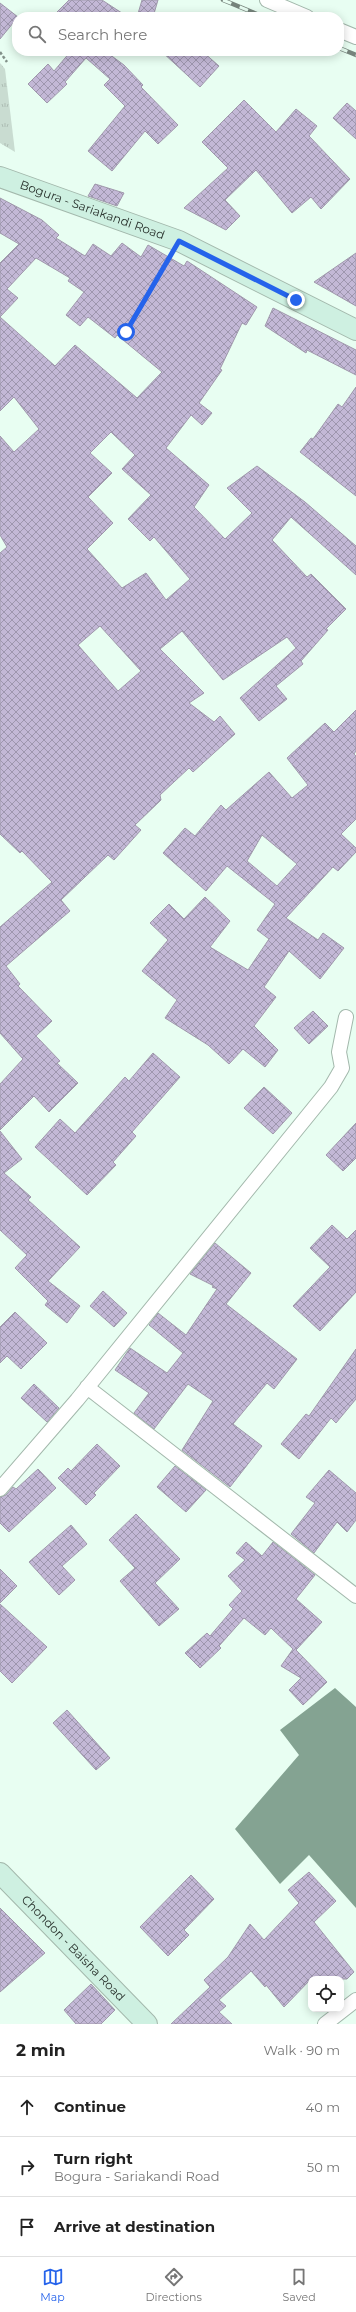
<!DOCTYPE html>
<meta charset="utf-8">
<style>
:root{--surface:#fff;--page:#f2f2f2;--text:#222;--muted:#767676;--line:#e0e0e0;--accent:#2563eb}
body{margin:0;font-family:Montserrat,sans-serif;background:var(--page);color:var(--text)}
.controls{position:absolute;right:12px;bottom:12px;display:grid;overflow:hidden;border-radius:8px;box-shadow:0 2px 10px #0003}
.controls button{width:36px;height:36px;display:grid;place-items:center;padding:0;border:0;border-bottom:1px solid var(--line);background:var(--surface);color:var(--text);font:20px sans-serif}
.stop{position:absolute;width:12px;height:12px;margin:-9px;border:3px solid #2563eb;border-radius:50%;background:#fff}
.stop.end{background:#2563eb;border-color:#fff;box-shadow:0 1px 4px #0008}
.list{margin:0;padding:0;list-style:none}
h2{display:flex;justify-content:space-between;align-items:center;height:52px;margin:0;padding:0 16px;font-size:17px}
h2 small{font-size:13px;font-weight:400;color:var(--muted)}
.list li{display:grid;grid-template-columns:26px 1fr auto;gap:12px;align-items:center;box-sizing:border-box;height:60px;padding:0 16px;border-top:1px solid var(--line)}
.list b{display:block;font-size:15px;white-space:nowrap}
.list p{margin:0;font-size:13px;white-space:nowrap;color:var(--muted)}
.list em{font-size:13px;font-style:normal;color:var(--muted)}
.icon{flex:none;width:22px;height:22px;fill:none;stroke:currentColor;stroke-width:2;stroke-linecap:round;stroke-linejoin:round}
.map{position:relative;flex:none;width:356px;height:2024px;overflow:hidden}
.search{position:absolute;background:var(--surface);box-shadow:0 2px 10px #0003;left:12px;right:12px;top:12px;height:44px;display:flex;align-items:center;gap:10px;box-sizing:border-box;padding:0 14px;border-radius:16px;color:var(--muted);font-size:15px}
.sheet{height:232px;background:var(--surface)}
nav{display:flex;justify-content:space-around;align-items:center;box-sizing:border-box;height:56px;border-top:1px solid var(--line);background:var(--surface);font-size:11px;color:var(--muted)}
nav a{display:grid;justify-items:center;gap:2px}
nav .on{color:var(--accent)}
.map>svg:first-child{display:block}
.grass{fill:url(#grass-tufts)}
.water{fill:#84a392}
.building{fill:url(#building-cross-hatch);stroke:#a099ac;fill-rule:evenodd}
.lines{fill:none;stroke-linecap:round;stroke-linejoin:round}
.street-casing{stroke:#a3b8ac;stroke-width:16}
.secondary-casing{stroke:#a3b8ac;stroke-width:22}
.path{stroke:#829189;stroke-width:2.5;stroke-dasharray:3 2;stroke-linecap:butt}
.street{stroke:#fff;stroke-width:14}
.secondary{stroke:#cef0e1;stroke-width:20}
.rail-casing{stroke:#76847c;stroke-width:4.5}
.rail{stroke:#e8fef2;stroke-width:3;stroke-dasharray:9;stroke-linecap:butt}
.route{stroke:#2563eb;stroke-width:5}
.labels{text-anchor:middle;stroke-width:4;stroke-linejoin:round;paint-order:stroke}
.street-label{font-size:12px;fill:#28312c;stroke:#e8fef2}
</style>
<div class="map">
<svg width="356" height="2024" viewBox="0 0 356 2024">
<defs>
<pattern id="grass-tufts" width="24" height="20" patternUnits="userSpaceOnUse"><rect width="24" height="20" fill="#c9dcd1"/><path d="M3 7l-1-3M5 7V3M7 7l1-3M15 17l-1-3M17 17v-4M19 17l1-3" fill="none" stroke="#adbdb4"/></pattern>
<pattern id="building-cross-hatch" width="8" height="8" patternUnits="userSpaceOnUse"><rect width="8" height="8" fill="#c3b8d6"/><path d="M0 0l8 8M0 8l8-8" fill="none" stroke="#9e96ae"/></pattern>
</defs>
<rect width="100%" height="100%" fill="#e8fef2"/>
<path class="grass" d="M 0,63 L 5,69 L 15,152 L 0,143 Z"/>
<path class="water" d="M 335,1688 L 356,1707 L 356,1908 L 309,1855 L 280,1884 L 235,1829 L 299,1755 L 280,1730 Z"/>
<path class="building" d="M 69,0 L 102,0 L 128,17 L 52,17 Z
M 142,0 L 158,0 L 153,17 L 137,17 Z
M 0,3 L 18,17 L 0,39 Z
M 71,51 L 105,51 L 124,65 L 143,85 L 141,87 L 178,125 L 158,144 L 145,131 L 112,171 L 88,151 L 125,106 L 104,85 L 110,79 L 86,58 L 65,82 L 67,84 L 47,103 L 28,84 L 48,64 L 54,71 Z
M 161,51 L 202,51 L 219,66 L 200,87 Z
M 244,100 L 276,132 L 296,109 L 317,126 L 309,136 L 350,179 L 321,209 L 311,197 L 292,213 L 256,170 L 225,200 L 240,216 L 226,230 L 184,208 L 228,168 L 202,142 Z
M 347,103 L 356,111 L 356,139 L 333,118 Z
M 95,184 L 124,193 L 117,206 L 88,196 Z
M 0,198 L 42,220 L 59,235 L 56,238 L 85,256 L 93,244 L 111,256 L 122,243 L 141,257 L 148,245 L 184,266 L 187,261 L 257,307 L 246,325 L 242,323 L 220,369 L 222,370 L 199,403 L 212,413 L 202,425 L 191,415 L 166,448 L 209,485 L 194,507 L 225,539 L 252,513 L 227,488 L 257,466 L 305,502 L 356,546 L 356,575 L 291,517 L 272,540 L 307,577 L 311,574 L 346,609 L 326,629 L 328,630 L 301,661 L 303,664 L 276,686 L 287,699 L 259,721 L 240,698 L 296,648 L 287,637 L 223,680 L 182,631 L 160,649 L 204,693 L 189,703 L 214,722 L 220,716 L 235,734 L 193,772 L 189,768 L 160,795 L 161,800 L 135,825 L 141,830 L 114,860 L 108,855 L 61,900 L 70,911 L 6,966 L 20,984 L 18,986 L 52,1021 L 36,1036 L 60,1061 L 57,1063 L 78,1083 L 49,1112 L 34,1096 L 0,1130 L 0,1084 L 23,1059 L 0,1033 L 0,927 L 52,882 L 22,851 L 20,853 L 0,834 L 0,553 L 7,547 L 0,535 L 0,436 L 14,452 L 39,429 L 14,397 L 0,411 L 0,263 L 19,244 L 0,233 ZM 36,258 L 70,278 L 68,281 L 84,292 L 66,315 L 80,326 L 88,317 L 115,338 L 117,335 L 162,372 L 137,398 L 75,345 L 55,366 L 0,317 L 18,298 L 7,289 ZM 111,432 L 135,455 L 122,469 L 151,495 L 128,519 L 150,541 L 154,537 L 190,579 L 166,600 L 146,573 L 122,588 L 87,549 L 113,523 L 88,497 L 112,473 L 90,453 ZM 100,626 L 141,671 L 118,691 L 78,645 Z
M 356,253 L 356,306 L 314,282 Z
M 273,308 L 356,350 L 356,375 L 307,350 L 306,353 L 265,326 Z
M 356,387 L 356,496 L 300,452 L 311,438 L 313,439 L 338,404 L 342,407 Z
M 356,710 L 356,751 L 354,754 L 356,756 L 356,819 L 341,834 L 356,848 L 356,852 L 338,871 L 333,867 L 286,918 L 318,940 L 323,933 L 344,948 L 320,979 L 289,951 L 264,987 L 276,997 L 254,1026 L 278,1050 L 265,1067 L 243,1049 L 229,1064 L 208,1045 L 165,1018 L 177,1000 L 142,971 L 168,940 L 150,923 L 169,904 L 184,919 L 205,897 L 230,921 L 210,947 L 248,970 L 269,939 L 257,930 L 275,904 L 227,866 L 206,891 L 163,853 L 185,828 L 195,836 L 221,805 L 226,810 L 269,772 L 292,798 L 308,785 L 287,758 L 325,723 L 334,732 ZM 262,835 L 297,864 L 277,886 L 247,861 Z
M 313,1011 L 328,1026 L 309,1044 L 294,1028 Z
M 153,1053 L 180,1077 L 132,1132 L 136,1136 L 113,1162 L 116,1165 L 87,1195 L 35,1147 L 60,1119 L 75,1133 L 125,1077 L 129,1081 Z
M 264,1087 L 292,1113 L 273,1134 L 244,1108 Z
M 356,1123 L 356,1158 L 343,1171 L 326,1155 Z
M 0,1131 L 22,1159 L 4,1173 L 31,1197 L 28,1200 L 80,1247 L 48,1281 L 80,1306 L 67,1323 L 45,1305 L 48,1301 L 15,1268 L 27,1255 L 0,1230 Z
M 332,1225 L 347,1239 L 356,1230 L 356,1292 L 320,1331 L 293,1306 L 330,1267 L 310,1248 Z
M 215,1243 L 251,1273 L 226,1304 L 297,1359 L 274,1389 L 267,1383 L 233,1424 L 262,1446 L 230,1487 L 182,1450 L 213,1401 L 188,1384 L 154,1429 L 134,1413 L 149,1393 L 115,1370 L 130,1348 L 167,1373 L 183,1353 L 149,1325 L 158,1313 L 186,1335 L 217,1289 L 212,1287 L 214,1286 L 190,1274 Z
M 103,1291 L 127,1313 L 114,1327 L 90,1306 Z
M 15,1312 L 47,1343 L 21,1369 L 7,1356 L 0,1363 L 0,1327 Z
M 356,1349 L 356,1399 L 336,1423 L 331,1418 L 299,1459 L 281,1444 L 306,1414 L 309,1416 Z
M 34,1384 L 59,1408 L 47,1422 L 21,1398 Z
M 97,1444 L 120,1466 L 94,1493 L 96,1495 L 86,1505 L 58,1478 L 68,1468 L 71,1471 Z
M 175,1466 L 206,1490 L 186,1512 L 157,1487 Z
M 38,1469 L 56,1488 L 9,1532 L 0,1523 L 0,1497 L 6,1495 L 13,1487 L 16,1489 Z
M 329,1470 L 356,1493 L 356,1520 L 347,1532 L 337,1522 L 314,1553 L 291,1534 L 315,1503 L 306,1497 Z
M 136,1514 L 180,1559 L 155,1583 L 179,1609 L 159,1626 L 120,1581 L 135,1568 L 109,1540 Z
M 71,1525 L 87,1544 L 62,1566 L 75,1580 L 59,1595 L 29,1562 Z
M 246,1542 L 262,1556 L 273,1542 L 315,1575 L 296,1599 L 322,1622 L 296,1650 L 327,1682 L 303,1705 L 289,1690 L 301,1678 L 281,1666 L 293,1649 L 271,1628 L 265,1635 L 244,1618 L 219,1646 L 221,1648 L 200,1668 L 185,1653 L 207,1633 L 210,1636 L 233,1609 L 229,1605 L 242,1591 L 228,1576 L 245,1560 L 236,1553 Z
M 0,1569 L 17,1586 L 0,1603 Z
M 0,1604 L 47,1647 L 12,1683 L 0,1671 Z
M 67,1710 L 110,1758 L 96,1770 L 53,1723 Z
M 309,1872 L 336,1901 L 314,1922 L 354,1972 L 347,1979 L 311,1979 L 284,2007 L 266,1985 L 265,1987 L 251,1971 L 219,2000 L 226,2006 L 219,2012 L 232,2024 L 171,2024 L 210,1987 L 204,1980 L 228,1957 L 250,1924 L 264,1940 L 299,1903 L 288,1890 Z
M 191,1875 L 214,1899 L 184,1930 L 189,1935 L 168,1956 L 140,1927 Z
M 0,1908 L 45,1953 L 0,1992 Z
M 91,1984 L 115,2010 L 101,2024 L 76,2024 L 64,2010 Z"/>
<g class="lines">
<g class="street-casing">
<path id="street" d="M 267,0 L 307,17
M 339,30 L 356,37
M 87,1387 L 356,1596
M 0,1489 L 77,1400 L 331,1087 L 342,1068 L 339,1052 L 346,1017
M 325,2024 L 356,2000"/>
</g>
<g class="secondary-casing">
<g id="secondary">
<path id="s1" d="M 0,177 L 179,241 L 356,330"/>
<path id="s2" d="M 0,1873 L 147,2024"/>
</g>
</g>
<path class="path" d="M 223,0 L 258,14
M 0,52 L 7,62
M 126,332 L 170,256"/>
<use href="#street" class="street"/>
<use href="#secondary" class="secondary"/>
<g class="rail-casing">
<path id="rail" d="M 223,0 L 264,17
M 339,48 L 356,55"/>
</g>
<use href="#rail" class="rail"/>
</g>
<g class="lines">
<path class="route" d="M 126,332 L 179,241 L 296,300"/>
</g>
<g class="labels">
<g class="street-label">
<text dy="4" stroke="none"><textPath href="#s1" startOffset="98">Bogura - Sariakandi Road</textPath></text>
<text dy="4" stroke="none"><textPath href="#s2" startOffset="105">Chondon - Baisha Road</textPath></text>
</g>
</g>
</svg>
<div class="controls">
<button><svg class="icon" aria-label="locate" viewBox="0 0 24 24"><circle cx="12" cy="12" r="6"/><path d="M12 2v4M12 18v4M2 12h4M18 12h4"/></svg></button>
</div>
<div class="stop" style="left:126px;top:332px"></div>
<div class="stop end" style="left:296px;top:300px"></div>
<div class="search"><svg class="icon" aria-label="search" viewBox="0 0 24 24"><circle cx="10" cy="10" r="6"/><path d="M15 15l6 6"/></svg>Search here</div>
</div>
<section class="sheet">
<h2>2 min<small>Walk · 90 m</small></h2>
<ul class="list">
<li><svg class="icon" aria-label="ahead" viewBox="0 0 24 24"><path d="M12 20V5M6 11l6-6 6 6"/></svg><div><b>Continue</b></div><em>40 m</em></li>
<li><svg class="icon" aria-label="right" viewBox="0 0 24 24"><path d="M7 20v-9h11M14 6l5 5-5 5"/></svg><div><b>Turn right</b><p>Bogura - Sariakandi Road</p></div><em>50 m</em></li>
<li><svg class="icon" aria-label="arrive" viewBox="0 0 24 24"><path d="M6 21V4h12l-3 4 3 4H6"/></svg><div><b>Arrive at destination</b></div></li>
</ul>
</section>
<nav>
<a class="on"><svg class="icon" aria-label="map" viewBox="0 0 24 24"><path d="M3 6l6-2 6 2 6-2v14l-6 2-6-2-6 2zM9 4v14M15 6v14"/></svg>Map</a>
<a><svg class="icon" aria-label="directions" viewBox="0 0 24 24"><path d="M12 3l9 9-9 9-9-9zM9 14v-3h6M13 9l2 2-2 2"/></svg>Directions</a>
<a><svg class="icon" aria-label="saved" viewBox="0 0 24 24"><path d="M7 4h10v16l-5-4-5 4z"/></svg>Saved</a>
</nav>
